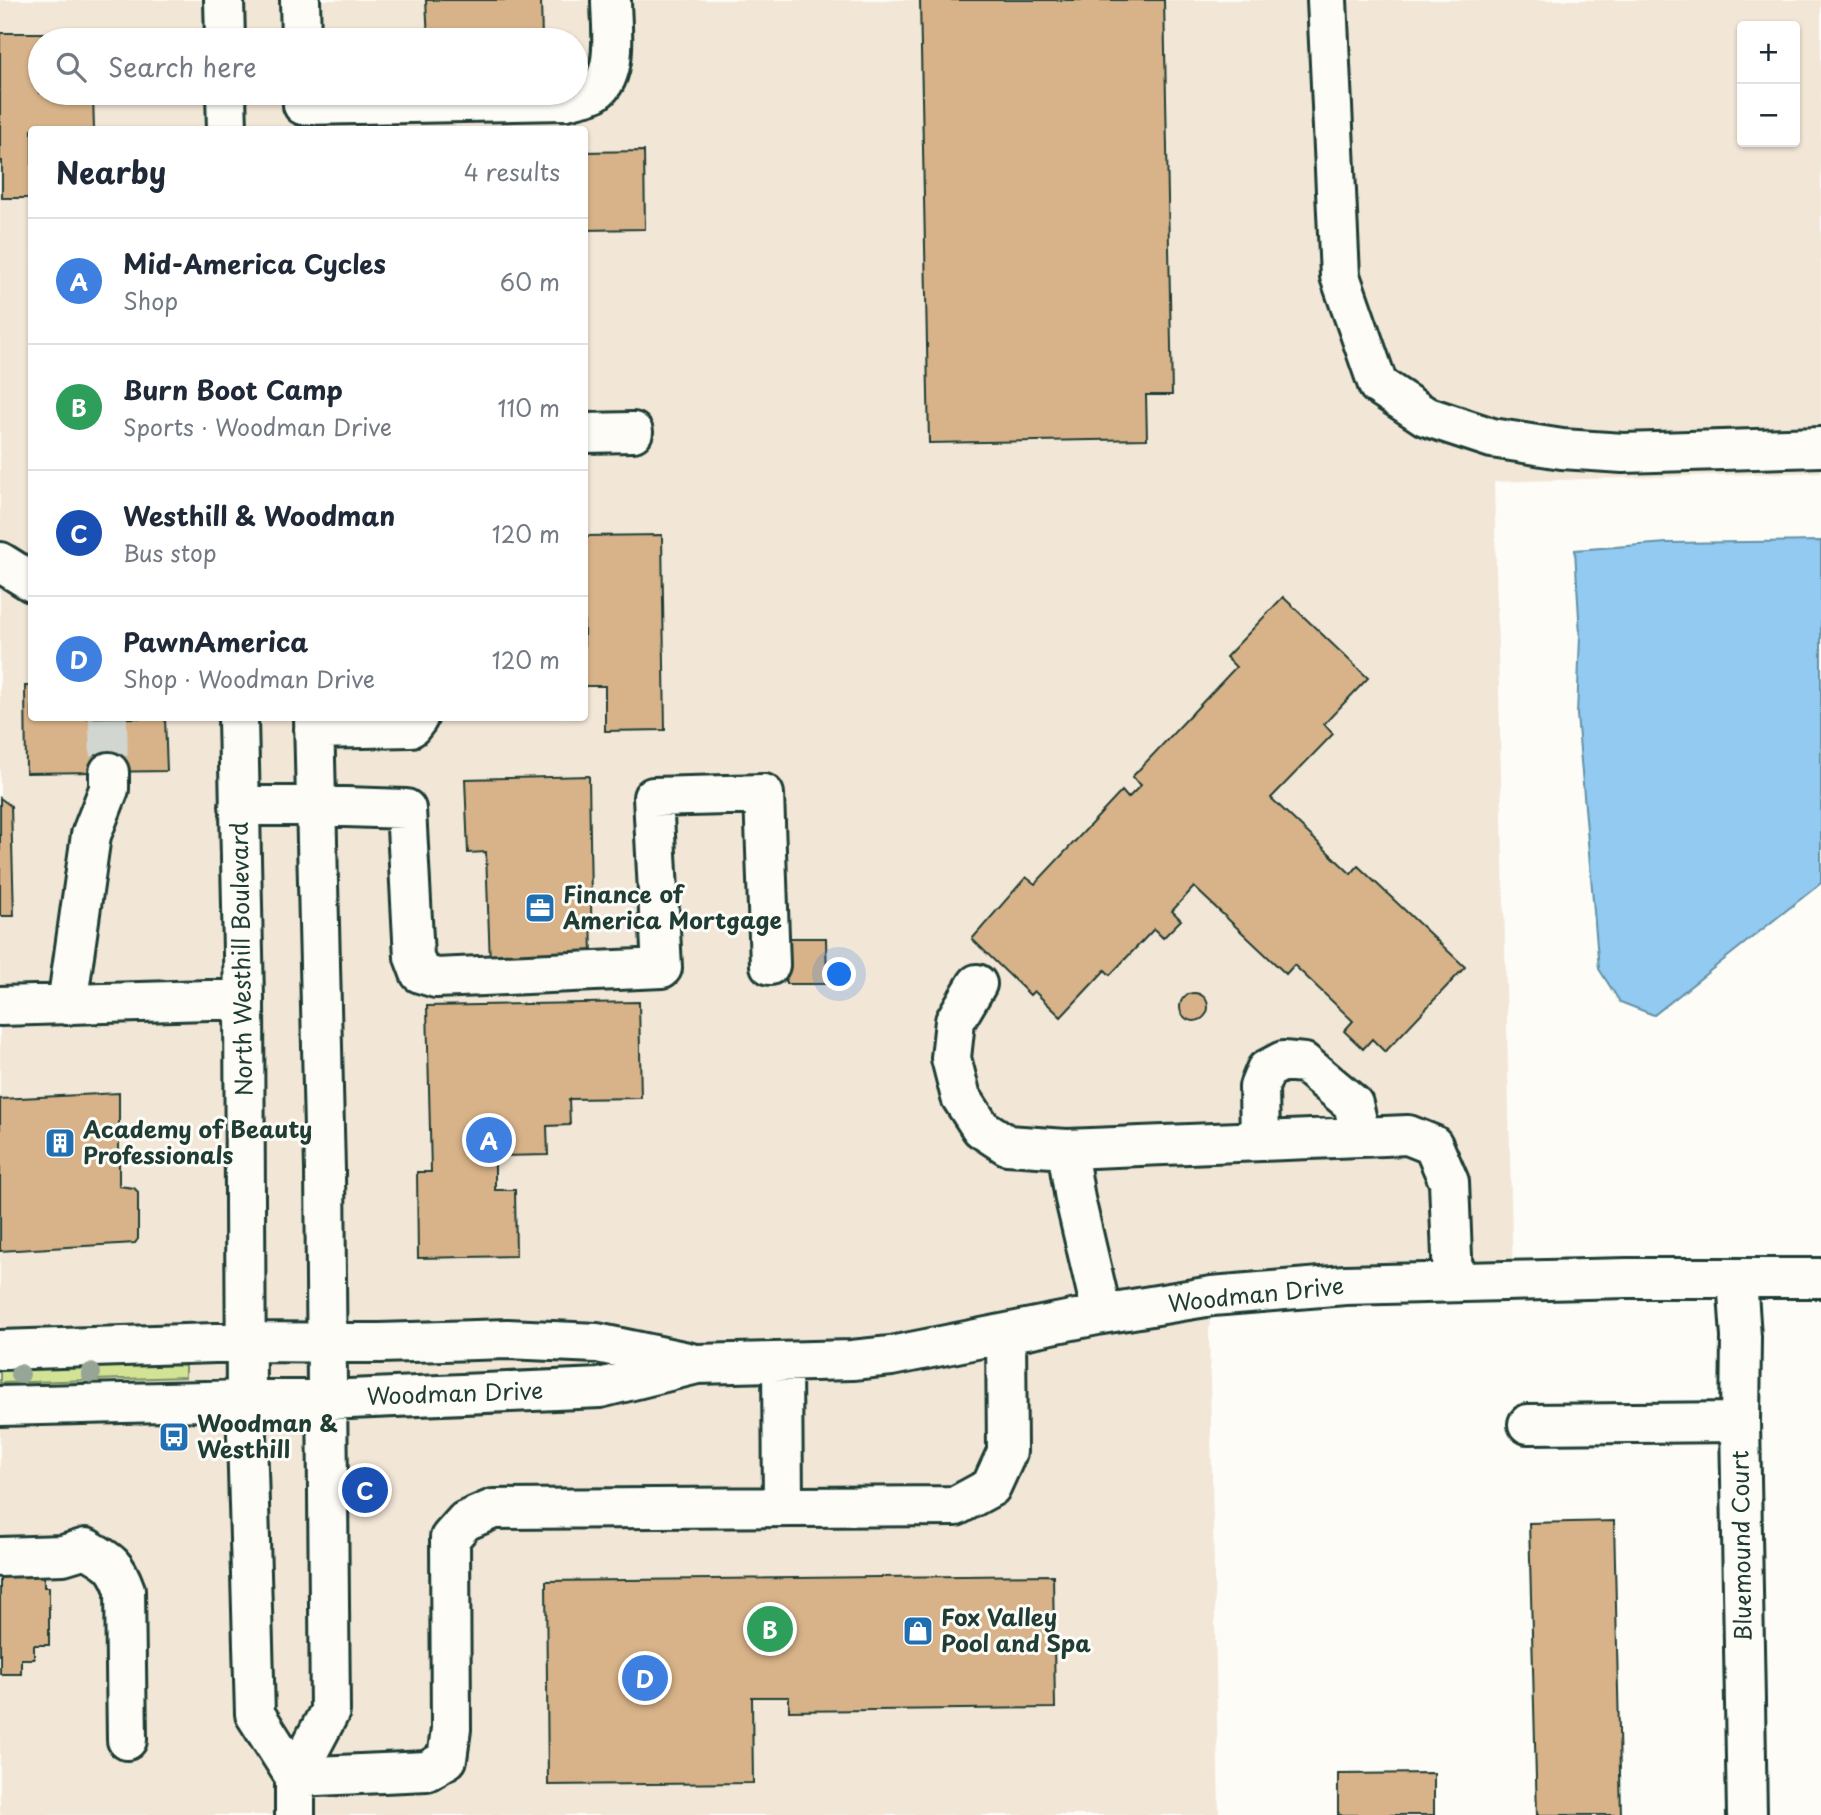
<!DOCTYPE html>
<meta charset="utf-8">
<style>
:root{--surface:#fff;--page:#f2f2f3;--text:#1f2937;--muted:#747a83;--line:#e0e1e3;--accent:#1f6fb2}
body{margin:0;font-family:"Playpen Sans",sans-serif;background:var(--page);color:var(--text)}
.controls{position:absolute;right:21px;top:21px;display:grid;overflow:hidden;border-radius:7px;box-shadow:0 2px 5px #0004}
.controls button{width:63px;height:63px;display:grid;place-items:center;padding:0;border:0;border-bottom:2px solid var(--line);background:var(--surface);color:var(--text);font:35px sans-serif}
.you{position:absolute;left:840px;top:975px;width:24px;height:24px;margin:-18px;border:5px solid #fff;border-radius:50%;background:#1a73e8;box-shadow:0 0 0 10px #1a73e833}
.badge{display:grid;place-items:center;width:46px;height:46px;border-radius:50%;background:var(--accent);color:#fff;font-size:23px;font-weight:700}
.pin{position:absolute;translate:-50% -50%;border:4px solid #fff;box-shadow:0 2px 7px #0006}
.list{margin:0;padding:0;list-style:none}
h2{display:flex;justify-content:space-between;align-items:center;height:91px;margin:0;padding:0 28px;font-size:30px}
h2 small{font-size:23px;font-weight:400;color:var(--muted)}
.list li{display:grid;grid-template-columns:46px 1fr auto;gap:21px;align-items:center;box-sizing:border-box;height:126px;padding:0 28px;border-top:2px solid var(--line)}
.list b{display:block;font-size:26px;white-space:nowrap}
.list p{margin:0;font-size:23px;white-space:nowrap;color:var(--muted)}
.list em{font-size:23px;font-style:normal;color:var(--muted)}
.icon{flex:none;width:38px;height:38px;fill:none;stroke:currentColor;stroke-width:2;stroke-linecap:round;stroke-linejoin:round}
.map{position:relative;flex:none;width:1821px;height:1815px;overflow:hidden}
.search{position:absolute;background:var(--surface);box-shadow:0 2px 5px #0004;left:28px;top:28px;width:560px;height:77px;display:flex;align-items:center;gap:18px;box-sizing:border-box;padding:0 24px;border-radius:38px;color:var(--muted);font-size:26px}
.panel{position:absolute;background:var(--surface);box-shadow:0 2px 5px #0004;left:28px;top:126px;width:560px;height:595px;border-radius:7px}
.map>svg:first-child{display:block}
.built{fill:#f2e6d6;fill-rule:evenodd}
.green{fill:#d3e396;stroke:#799065;stroke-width:2}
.water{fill:#92caf1;stroke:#6492a5;stroke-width:2}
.building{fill:#d8b389;stroke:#1f3d34;stroke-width:2}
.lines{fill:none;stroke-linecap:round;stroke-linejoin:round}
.minor-tunnel{stroke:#d1d6d0;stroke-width:38;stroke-dasharray:38 19;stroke-linecap:butt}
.minor-casing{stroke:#1f3d34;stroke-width:44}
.minor{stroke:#fdfcf7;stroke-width:38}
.tree{fill:#97a597}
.labels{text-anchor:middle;stroke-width:6;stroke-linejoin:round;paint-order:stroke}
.poi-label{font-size:23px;font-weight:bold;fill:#1f3d34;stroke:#fdfcf7;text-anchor:start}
.street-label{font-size:23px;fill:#1f3d34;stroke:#fdfcf7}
</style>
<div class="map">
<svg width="1821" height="1815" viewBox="0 0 1821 1815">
<rect width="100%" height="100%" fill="#fdfcf7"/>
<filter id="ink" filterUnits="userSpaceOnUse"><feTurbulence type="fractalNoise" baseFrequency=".0143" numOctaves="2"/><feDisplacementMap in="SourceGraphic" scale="14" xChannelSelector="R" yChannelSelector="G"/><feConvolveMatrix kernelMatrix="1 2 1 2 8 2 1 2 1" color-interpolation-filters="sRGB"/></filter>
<g filter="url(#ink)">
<path class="built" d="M 0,0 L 1821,0 L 1821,472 L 1494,482 L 1513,1280 L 1212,1297 L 1209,1331 L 1219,1815 L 0,1815 ZM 1742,26 L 1795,26 L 1795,142 L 1742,142 ZM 40,40 L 576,40 L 576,93 L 40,93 ZM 32,130 L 584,130 L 584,718 L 32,718 Z"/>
<path class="green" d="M 173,1365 L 185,1366 L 185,1377 L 0,1383 L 0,1370 Z"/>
<path class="water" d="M 1821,541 L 1821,883 L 1654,1015 L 1620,1002 L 1599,969 L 1577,715 L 1580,635 L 1575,550 L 1667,543 Z"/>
<path class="building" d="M 426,0 L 541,0 L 542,40 L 428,40 Z
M 920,0 L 1164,0 L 1172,395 L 1146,395 L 1147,439 L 929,443 Z
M 0,33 L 93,33 L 93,40 L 40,40 L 40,93 L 93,93 L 94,130 L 32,130 L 32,198 L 2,198 L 2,161 L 0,161 Z
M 644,151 L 645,229 L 584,230 L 584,152 Z
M 662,535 L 665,730 L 605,731 L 605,686 L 584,686 L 584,536 Z
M 1283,597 L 1368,678 L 1324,724 L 1333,734 L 1271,798 L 1351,874 L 1358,866 L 1465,967 L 1385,1052 L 1372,1039 L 1363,1049 L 1344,1031 L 1353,1021 L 1294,965 L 1286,974 L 1194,887 L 1172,911 L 1181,920 L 1163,938 L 1154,929 L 1110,975 L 1105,970 L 1061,1017 L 1034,991 L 1030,995 L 972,939 L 1026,877 L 1035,884 L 1122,791 L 1128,798 L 1141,785 L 1132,777 L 1236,667 L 1226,657 Z
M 25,686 L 32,686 L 32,718 L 165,718 L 167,771 L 26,773 Z
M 589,776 L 592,962 L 490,963 L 486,852 L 468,853 L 465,779 Z
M 0,798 L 11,806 L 14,916 L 0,916 Z
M 786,938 L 826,938 L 827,984 L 786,984 Z
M1180 1007a14 14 0 1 1 28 0a14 14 0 1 1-28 0Z
M 639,1002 L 641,1098 L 569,1099 L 570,1125 L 547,1126 L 548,1155 L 495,1156 L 495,1190 L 515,1190 L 516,1256 L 418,1258 L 417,1172 L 431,1172 L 427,1006 Z
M 119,1093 L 119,1186 L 134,1188 L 138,1192 L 138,1239 L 135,1243 L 0,1251 L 0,1099 Z
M 1614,1521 L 1621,1815 L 1537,1815 L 1529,1523 Z
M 0,1575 L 44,1575 L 44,1587 L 49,1587 L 49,1645 L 34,1645 L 34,1659 L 21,1659 L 21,1674 L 0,1674 Z
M 1053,1575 L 1055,1708 L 789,1711 L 789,1697 L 752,1697 L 753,1783 L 548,1785 L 546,1581 Z
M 1434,1773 L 1434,1815 L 1338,1815 L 1338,1774 Z"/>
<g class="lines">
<path class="minor-tunnel" d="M 108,718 L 109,772"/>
<g class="minor-casing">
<path id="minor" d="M 224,0 L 225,40
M 300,0 L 301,40
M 1327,0 L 1340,276 L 1378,385 L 1425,416 L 1492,438 L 1562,449 L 1623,453 L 1821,447
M 226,93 L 227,130
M 303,105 L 566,100 C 574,98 584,96 592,93 C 620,79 611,26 611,0
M 584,433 L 633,432
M 0,562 L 32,582
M 238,718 L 244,999 L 246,1400 L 255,1714 L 295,1777
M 314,729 L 411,727 L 418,718
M 239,806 L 315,806 L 406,809 L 414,957 L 420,973 L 436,978 L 662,968 L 653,797 L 764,794 L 770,965
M 977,984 L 955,1021 L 951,1058 L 961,1097 L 981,1128 L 1007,1145 L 1067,1149
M 67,1005 L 91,835 L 109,789 L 109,772
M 0,1006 L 244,999
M 1260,1141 L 1259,1087 L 1266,1070 L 1283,1061 L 1304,1063 L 1353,1104 L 1358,1125 L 1358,1137
M 1737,1278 L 1741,1337 L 1740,1422 L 1747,1815
M 1102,1314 L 1075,1199 L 1067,1149 L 1408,1135 L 1433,1145 L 1449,1182 L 1453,1281
M 0,1350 L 246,1342 L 380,1343 L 507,1339 L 597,1343 L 688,1362
M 782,1362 L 783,1507
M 0,1406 L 246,1400 L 327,1400 L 600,1388 L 697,1364 L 852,1360 L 891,1356 L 1102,1314 L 1212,1296 L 1345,1285 L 1627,1278 L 1821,1278
M 1528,1424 L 1740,1422
M 0,1557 L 63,1555 L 86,1548 C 109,1561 116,1564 125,1590 L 127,1740
M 295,1777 L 427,1771 L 447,1759 L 451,1729 L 450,1538 L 465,1521 L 493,1509 L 956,1506 L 991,1487 L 1007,1452 L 1006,1335
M 295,1815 L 295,1777 L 330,1711 L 325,1170 L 314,718"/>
</g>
<use href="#minor" class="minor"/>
</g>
<g class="tree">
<circle cx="91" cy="1373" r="10"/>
<circle cx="20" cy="1374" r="10"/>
</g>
</g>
<defs>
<g id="office-square" transform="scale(1.575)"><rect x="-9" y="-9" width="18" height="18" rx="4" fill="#1f6fb2" stroke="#fdfcf7"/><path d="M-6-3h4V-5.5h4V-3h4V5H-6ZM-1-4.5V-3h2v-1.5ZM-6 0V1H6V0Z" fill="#fff"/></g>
<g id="building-square" transform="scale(1.575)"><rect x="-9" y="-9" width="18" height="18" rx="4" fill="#1f6fb2" stroke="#fdfcf7"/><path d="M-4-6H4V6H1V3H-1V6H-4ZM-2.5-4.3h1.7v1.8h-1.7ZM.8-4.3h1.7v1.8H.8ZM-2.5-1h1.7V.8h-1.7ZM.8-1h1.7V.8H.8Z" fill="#fff"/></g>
<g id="bus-square" transform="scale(1.575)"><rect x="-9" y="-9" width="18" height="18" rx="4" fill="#1f6fb2" stroke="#fdfcf7"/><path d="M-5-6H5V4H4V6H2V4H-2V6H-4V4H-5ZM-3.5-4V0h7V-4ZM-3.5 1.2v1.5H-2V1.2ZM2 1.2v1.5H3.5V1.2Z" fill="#fff"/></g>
<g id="shop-square" transform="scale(1.575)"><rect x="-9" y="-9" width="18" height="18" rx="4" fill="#1f6fb2" stroke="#fdfcf7"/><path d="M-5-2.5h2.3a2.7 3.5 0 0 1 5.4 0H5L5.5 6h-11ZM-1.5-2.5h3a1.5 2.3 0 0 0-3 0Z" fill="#fff"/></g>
</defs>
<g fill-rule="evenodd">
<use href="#office-square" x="540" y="908"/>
<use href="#building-square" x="60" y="1143"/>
<use href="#bus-square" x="174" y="1437"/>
<use href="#shop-square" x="918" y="1631"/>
</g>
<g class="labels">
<g class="poi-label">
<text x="563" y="903">Finance of<tspan x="563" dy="26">America Mortgage</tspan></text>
<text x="83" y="1138">Academy of Beauty<tspan x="83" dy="26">Professionals</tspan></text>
<text x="197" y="1432">Woodman &amp;<tspan x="197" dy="26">Westhill</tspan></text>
<text x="941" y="1626">Fox Valley<tspan x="941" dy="26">Pool and Spa</tspan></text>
</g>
<g class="street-label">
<text transform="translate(242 959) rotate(-91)" y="8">North Westhill Boulevard</text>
<text transform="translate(1256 1295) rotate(-6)" y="8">Woodman Drive</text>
<text transform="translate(455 1394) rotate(-2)" y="8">Woodman Drive</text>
<text transform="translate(1742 1546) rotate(-91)" y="8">Bluemound Court</text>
</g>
</g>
</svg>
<div class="controls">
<button>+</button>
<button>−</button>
</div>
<div class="you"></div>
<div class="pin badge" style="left:489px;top:1140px;background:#3f7fe0">A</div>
<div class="pin badge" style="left:770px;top:1629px;background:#2e9e5b">B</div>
<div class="pin badge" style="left:365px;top:1490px;background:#1a4fb4">C</div>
<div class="pin badge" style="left:645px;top:1678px;background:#3f7fe0">D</div>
<div class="search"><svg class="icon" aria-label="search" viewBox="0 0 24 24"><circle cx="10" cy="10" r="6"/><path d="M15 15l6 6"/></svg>Search here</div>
<section class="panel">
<h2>Nearby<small>4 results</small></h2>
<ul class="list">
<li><span class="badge" style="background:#3f7fe0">A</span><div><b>Mid-America Cycles</b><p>Shop</p></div><em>60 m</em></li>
<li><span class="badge" style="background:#2e9e5b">B</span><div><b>Burn Boot Camp</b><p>Sports · Woodman Drive</p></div><em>110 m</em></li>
<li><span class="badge" style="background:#1a4fb4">C</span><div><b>Westhill &amp; Woodman</b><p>Bus stop</p></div><em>120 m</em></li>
<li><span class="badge" style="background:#3f7fe0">D</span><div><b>PawnAmerica</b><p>Shop · Woodman Drive</p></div><em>120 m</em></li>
</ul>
</section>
</div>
